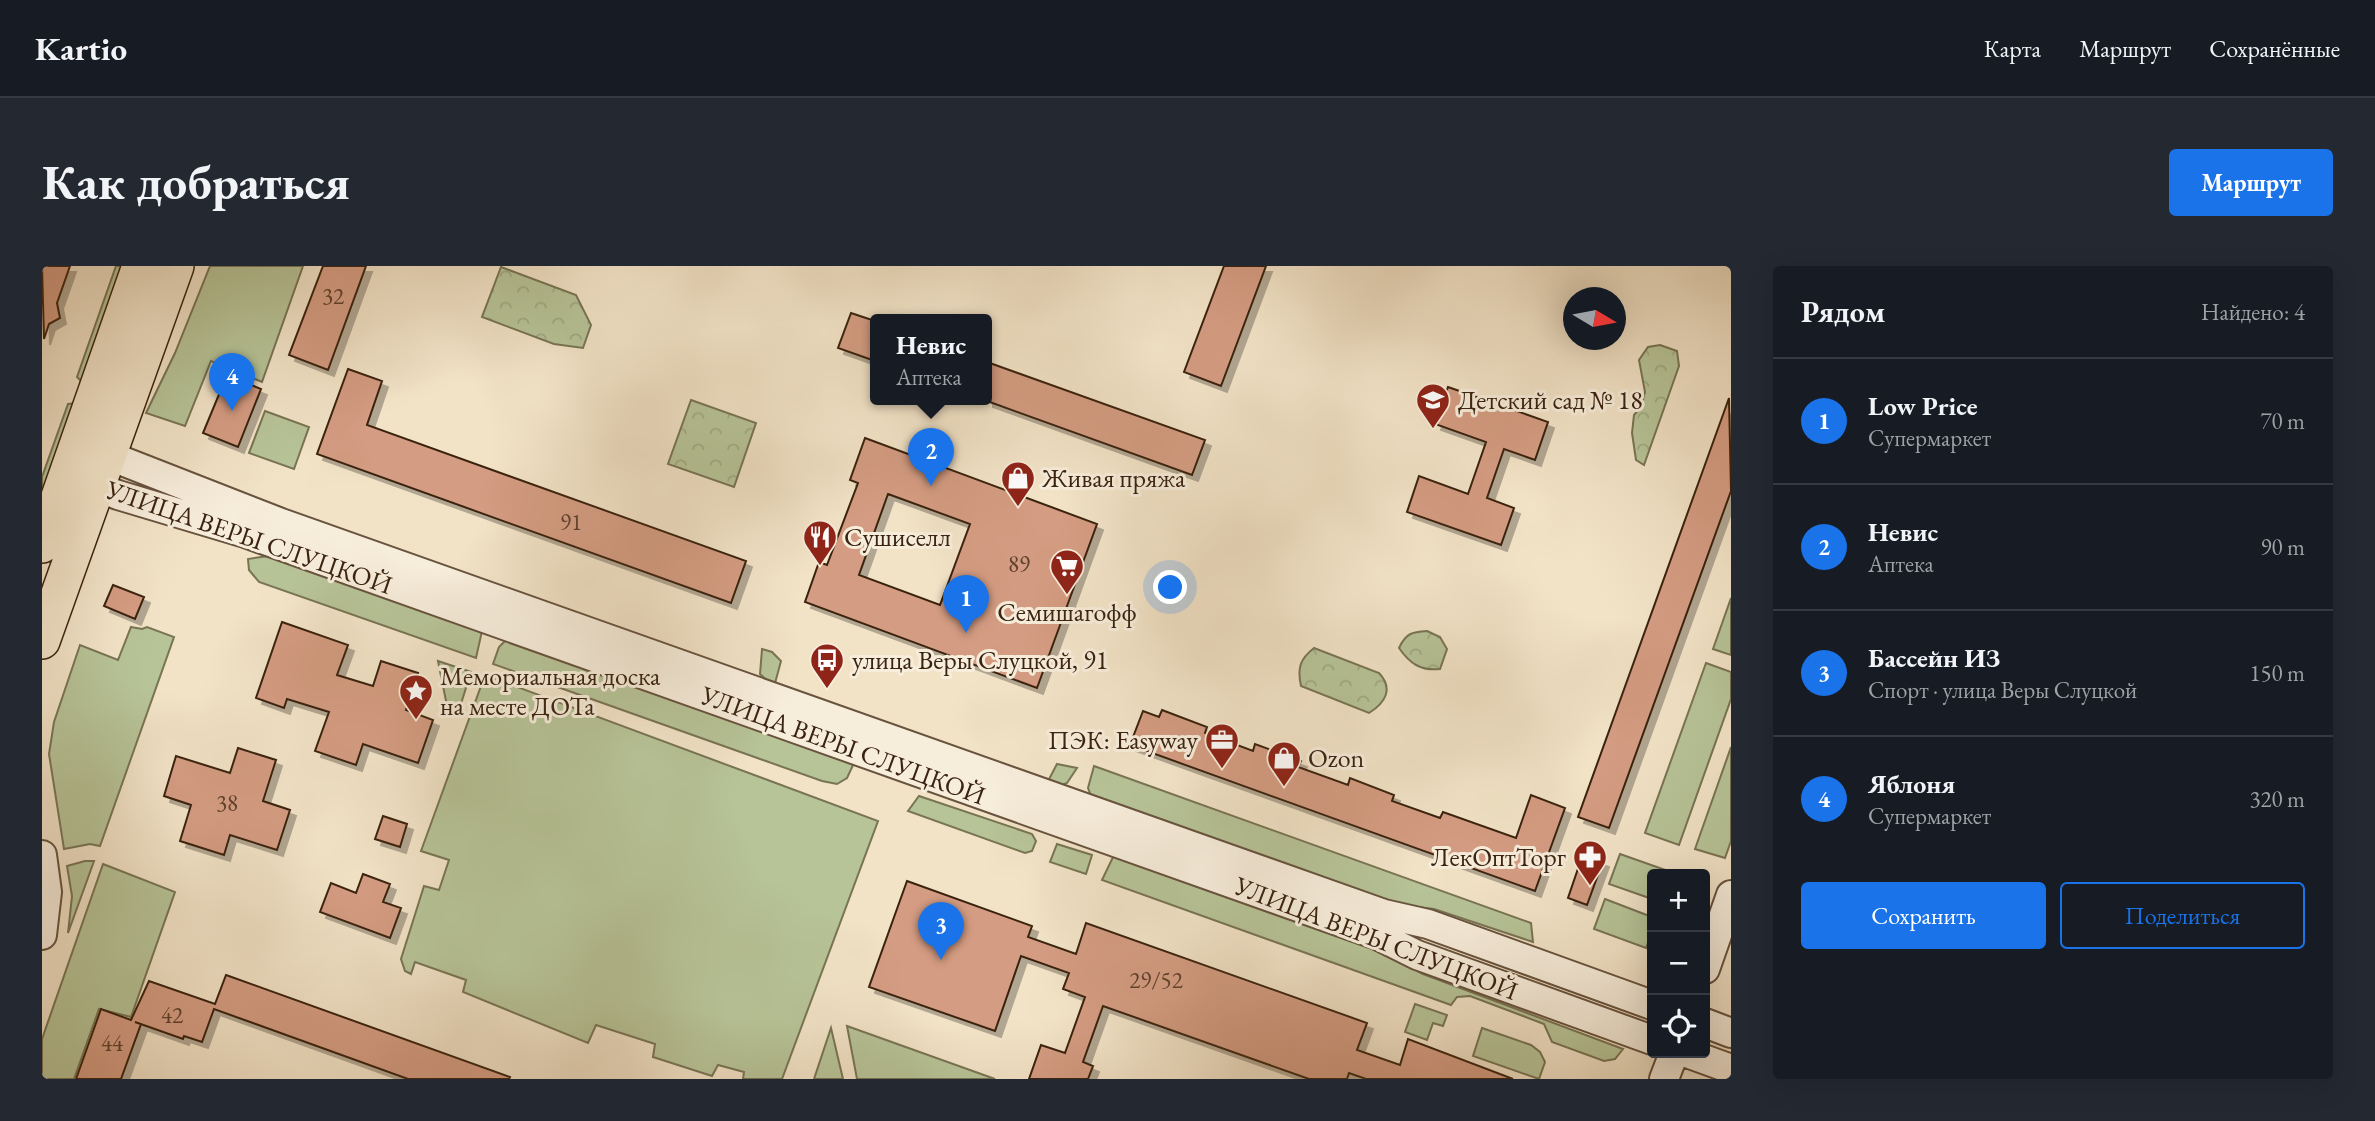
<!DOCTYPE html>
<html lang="ru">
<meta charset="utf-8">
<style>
:root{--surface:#171b24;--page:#242831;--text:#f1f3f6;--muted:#9ea1a6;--line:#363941;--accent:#1a73e8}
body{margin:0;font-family:"EB Garamond",serif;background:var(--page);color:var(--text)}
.controls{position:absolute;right:21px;bottom:21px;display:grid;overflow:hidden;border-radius:7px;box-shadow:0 7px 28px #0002}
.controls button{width:63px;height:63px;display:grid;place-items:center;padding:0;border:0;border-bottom:2px solid var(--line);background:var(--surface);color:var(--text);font:35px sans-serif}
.compass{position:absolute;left:1521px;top:21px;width:63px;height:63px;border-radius:50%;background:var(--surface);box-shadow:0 7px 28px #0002;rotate:100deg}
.you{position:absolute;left:1129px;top:322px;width:24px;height:24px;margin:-18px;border:5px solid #fff;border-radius:50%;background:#1a73e8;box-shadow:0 0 0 10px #1a73e833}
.badge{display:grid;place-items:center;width:46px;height:46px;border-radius:50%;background:var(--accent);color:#fff;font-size:23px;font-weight:700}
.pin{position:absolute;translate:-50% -58px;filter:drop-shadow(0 2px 4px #0008)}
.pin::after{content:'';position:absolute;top:37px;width:24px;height:21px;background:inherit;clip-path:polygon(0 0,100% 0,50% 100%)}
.popup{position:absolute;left:828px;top:48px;width:122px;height:91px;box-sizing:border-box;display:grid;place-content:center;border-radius:7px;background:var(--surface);filter:drop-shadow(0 2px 5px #0005);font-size:23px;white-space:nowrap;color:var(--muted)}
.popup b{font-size:26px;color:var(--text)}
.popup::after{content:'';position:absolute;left:50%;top:100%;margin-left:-14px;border:14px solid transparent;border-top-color:var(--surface)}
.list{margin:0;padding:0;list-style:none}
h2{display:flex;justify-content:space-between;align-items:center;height:91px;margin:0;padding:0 28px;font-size:30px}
h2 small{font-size:23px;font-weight:400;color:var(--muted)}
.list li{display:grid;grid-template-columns:46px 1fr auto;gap:21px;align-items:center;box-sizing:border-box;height:126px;padding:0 28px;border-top:2px solid var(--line)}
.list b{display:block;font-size:26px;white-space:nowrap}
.list p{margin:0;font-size:23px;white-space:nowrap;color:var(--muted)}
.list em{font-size:23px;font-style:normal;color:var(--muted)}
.actions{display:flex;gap:14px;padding:21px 28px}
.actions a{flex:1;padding:16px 0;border:2px solid var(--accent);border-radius:7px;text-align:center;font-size:24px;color:var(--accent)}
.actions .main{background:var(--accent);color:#fff}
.icon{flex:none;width:38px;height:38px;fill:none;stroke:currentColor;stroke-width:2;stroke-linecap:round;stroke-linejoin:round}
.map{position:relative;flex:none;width:1689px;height:813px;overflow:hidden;border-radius:7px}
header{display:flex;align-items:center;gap:42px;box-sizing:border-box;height:98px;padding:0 35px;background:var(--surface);border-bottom:2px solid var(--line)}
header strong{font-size:33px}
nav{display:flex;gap:38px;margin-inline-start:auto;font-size:24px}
.intro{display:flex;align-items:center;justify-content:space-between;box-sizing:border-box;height:168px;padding:0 42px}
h1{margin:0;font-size:49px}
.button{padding:18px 32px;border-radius:7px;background:var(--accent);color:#fff;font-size:24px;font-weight:700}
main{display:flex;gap:42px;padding:0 42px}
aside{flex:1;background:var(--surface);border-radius:7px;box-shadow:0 7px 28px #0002}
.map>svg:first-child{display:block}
.grass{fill:#b7c498;stroke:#787454;stroke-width:2}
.park{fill:url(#park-crowns);stroke:#787454;stroke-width:2}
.building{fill:#d49c82;stroke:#3a2310;stroke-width:2;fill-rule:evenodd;filter:url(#shadow)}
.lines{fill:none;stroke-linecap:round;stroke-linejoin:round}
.minor-casing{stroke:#68533e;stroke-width:32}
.major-casing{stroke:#3a2310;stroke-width:38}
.minor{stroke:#f7eddb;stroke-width:28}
.major{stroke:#f2e3c7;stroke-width:35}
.labels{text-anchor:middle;stroke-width:6;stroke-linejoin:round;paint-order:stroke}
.number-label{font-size:23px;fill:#60412c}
.poi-label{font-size:26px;fill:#3a2310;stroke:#f7eddb;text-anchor:start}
.street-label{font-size:26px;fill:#3a2310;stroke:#f7eddb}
</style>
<header>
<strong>Kartio</strong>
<nav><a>Карта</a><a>Маршрут</a><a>Сохранённые</a></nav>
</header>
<div class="intro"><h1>Как добраться</h1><a class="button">Маршрут</a></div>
<main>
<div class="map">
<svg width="1689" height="813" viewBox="0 0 1689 813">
<defs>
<pattern id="park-crowns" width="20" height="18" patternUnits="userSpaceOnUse" patternTransform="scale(1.75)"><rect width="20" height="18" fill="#b7c498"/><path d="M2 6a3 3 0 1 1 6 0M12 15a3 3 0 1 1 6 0" fill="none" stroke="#9ea882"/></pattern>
<filter id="shadow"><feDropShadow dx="6" dy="6" stdDeviation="0" flood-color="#0004"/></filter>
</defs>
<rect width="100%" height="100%" fill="#f2e3c7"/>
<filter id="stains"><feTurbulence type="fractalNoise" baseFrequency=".00286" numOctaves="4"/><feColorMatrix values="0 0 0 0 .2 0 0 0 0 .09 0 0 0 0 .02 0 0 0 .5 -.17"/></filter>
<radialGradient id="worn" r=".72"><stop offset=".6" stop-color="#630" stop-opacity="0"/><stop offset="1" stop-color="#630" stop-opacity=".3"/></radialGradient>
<path class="grass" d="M 74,0 L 85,0 L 43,119 L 35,111 Z
M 168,0 L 261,0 L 220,116 L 169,95 L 143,160 L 104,147 L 133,87 Z
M 37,137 L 0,242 L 0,211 L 26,138 Z
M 223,145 L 267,161 L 252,203 L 207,187 Z
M 226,290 L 440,365 L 434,392 L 217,316 L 207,304 L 206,293 Z
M 1689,332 L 1689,389 L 1671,383 Z
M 89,361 L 100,363 L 105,361 L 132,371 L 58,580 L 48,578 L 22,583 L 7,488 L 12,456 L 38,379 L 76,394 Z
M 465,373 L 812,497 L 805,512 L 795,518 L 780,515 L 451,398 L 457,381 Z
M 720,383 L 730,386 L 739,395 L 732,421 L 718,408 Z
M 396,395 L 429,406 L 417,444 L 405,440 Z
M 1664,397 L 1689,406 L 1689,433 L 1637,579 L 1603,567 Z
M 443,409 L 836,555 L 740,813 L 701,813 L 702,806 L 676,799 L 670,810 L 611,791 L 613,778 L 554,759 L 546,777 L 421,726 L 424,714 L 373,696 L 369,708 L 363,705 L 359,693 L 382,620 L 397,624 L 407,594 L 379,585 Z
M 1689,481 L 1689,575 L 1683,592 L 1653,583 Z
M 1015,498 L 1035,502 L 1025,517 L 1018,520 L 1005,517 Z
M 1052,500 L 1489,657 L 1491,676 L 1392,643 L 1350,638 L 1049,530 L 1046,522 Z
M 877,530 L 990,568 L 994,575 L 990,585 L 983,587 L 866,545 Z
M 1015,578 L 1050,589 L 1044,608 L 1008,596 Z
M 1578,588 L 1629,606 L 1610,608 L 1610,633 L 1567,618 Z
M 1072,589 L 1328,680 L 1381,708 L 1581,783 L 1573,793 L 1562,795 L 1510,776 L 1502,758 L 1428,730 L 1415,731 L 1409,739 L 1060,614 Z
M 43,595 L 52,595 L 26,667 L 30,630 L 25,600 Z
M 61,598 L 133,626 L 89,751 L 57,743 L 32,813 L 0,813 L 0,773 Z
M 1563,633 L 1610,651 L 1610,666 L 1604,682 L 1552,663 Z
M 1373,738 L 1405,749 L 1401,760 L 1391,757 L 1385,774 L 1363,766 Z
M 805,760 L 953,813 L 815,813 Z
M 789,762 L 801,813 L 772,813 Z
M 1440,762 L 1489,779 L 1498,786 L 1503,796 L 1497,813 L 1431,790 Z"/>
<path class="park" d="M 459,1 L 534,29 L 549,59 L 541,82 L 512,78 L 440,51 Z
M 1618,79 L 1635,85 L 1637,100 L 1602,199 L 1594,194 L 1590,167 L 1592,149 L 1599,141 L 1603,126 L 1597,94 L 1606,81 Z
M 649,134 L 714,157 L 692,221 L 626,198 Z
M 1385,365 L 1398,371 L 1405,383 L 1398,403 C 1379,405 1368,398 1357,382 C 1364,367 1370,366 1385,365 Z
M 1272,382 L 1337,407 C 1352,423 1343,437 1327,447 L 1259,420 C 1255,402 1258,393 1272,382 Z"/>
<path class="building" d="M 0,0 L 28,0 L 15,37 L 18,52 L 7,58 L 2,73 Z
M 281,0 L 324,0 L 286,104 L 247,89 Z
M 1182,0 L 1224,0 L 1179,120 L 1142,106 Z
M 809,47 L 833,55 L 833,95 L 796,82 Z
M 945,96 L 1163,174 L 1150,209 L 945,135 Z
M 306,103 L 340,115 L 325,159 L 704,295 L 689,337 L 275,188 Z
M 185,109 L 219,123 L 196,181 L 161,167 Z
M 1406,121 L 1506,156 L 1493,194 L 1462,183 L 1445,232 L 1472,242 L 1459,279 L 1365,246 L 1377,210 L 1426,228 L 1444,176 L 1393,158 Z
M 1687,132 L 1689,225 L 1567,562 L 1536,551 Z
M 823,172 L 1055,258 L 995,422 L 763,336 L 777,296 L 785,299 L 816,217 L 808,214 ZM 846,228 L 928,258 L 898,339 L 817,309 Z
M 71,319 L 102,331 L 93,353 L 62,340 Z
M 240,356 L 306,379 L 295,409 L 331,420 L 339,395 L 376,407 L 364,444 L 391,454 L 376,497 L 321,478 L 314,499 L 273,485 L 287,446 L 245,433 L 242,442 L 214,432 Z
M 1120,444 L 1165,461 L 1163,467 L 1211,485 L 1213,478 L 1259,495 L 1256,501 L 1306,519 L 1308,512 L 1352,529 L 1350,535 L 1398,552 L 1401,546 L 1474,572 L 1489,529 L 1523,542 L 1493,625 L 1088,479 L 1101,445 L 1117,451 Z
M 196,482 L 234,494 L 221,535 L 248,544 L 235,584 L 188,569 L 182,589 L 138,575 L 149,539 L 122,530 L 134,490 L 188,507 Z
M 341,550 L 365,558 L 358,581 L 333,573 Z
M 1541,588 L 1561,595 L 1545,639 L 1526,632 Z
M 321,608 L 348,618 L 341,636 L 359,642 L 348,672 L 278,646 L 289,617 L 314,627 Z
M 865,615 L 990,660 L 986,671 L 1034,688 L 1044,657 L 1325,757 L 1315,784 L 1358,799 L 1366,773 L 1471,813 L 1324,813 L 1307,807 L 1305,813 L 1267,813 L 1061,740 L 1041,796 L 1051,800 L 1046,813 L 987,813 L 999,779 L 1023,787 L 1043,731 L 1021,723 L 1027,707 L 979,690 L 953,765 L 827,721 Z
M 184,709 L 468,811 L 467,813 L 366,813 L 172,743 L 160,776 L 142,770 L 141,773 L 93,756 L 99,758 L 79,813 L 34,813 L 59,743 L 89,754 L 107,715 L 173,738 Z"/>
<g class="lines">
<g class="minor-casing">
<path id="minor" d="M 46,192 L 65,189 L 239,257 L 1342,648 L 1386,658 L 1610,739
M 42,207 L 55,221 L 76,229 L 203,267 L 1335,669 L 1375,689 L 1610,774
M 0,589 L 5,626 L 0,669
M 1663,703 L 1689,629
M 1663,757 L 1689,767
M 1645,787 L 1689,803
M 1622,813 L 1632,787"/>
</g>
<g class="major-casing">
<path id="major" d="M 0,279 L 98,0
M 0,375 L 134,0"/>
</g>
<use href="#minor" class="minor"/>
<use href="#major" class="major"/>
</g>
<defs>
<g id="school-pin" transform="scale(1.75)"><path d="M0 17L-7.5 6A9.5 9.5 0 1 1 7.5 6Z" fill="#8f2418" stroke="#f7eddb"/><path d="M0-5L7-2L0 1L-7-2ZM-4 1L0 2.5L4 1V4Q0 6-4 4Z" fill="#fff"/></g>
<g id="shop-pin" transform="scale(1.75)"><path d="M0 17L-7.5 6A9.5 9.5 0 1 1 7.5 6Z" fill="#8f2418" stroke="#f7eddb"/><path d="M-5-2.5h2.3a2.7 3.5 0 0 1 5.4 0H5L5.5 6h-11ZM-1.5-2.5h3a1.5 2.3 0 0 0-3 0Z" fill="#fff"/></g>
<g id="restaurant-pin" transform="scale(1.75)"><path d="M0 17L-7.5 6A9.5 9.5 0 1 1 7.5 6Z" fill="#8f2418" stroke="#f7eddb"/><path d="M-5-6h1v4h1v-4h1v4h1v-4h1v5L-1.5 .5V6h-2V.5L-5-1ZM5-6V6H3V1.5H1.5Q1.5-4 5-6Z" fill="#fff"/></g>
<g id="supermarket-pin" transform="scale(1.75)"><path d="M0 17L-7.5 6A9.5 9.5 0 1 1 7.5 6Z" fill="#8f2418" stroke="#f7eddb"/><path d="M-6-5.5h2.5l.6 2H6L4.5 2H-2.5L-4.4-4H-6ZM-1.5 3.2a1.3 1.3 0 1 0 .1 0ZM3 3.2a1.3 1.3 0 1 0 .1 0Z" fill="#fff"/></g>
<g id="bus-pin" transform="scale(1.75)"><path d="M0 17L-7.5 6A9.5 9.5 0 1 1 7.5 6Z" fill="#8f2418" stroke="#f7eddb"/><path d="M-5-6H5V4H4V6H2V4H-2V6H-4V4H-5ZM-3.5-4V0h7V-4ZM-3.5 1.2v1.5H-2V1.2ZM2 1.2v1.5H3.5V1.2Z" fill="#fff"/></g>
<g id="sight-pin" transform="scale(1.75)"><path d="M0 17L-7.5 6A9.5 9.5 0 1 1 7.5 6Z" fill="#8f2418" stroke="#f7eddb"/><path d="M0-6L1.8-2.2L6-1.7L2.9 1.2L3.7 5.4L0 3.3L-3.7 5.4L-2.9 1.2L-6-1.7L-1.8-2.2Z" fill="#fff"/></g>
<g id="office-pin" transform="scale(1.75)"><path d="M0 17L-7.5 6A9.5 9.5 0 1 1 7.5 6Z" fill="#8f2418" stroke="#f7eddb"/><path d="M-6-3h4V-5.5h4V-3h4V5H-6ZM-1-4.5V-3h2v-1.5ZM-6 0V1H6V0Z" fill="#fff"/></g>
<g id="pharmacy-pin" transform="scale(1.75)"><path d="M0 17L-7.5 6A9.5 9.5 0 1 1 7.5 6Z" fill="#8f2418" stroke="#f7eddb"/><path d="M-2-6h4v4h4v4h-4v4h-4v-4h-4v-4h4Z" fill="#fff"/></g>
</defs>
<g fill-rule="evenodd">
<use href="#school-pin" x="1391" y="134"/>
<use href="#shop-pin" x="976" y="212"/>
<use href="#restaurant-pin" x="778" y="271"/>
<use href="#supermarket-pin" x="1025" y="300"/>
<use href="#bus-pin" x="785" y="394"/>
<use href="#sight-pin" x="374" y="425"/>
<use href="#office-pin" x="1180" y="474"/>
<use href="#shop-pin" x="1242" y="492"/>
<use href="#pharmacy-pin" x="1548" y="591"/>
</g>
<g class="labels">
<g class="number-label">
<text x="291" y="38">32</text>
<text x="529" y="264">91</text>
<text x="977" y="306">89</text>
<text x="185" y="545">38</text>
<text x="1114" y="722">29/52</text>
<text x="130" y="757">42</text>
<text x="70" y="785">44</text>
</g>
<g class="poi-label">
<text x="1416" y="143">Детский сад № 18</text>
<text x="1000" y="221">Живая пряжа</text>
<text x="802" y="280">Сушиселл</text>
<text x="1025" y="355" text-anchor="middle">Семишагофф</text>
<text x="810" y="403">улица Веры Слуцкой, 91</text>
<text x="398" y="419">Мемориальная доска<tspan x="398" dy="30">на месте ДОТа</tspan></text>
<text x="1156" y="483" text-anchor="end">ПЭК: Easyway</text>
<text x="1266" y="501">Ozon</text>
<text x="1524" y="600" text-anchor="end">ЛекОптТорг</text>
</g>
<g class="street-label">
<text transform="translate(207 271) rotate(19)" y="9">УЛИЦА ВЕРЫ СЛУЦКОЙ</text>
<text transform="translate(801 479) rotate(20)" y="9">УЛИЦА ВЕРЫ СЛУЦКОЙ</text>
<text transform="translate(1334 672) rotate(21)" y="9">УЛИЦА ВЕРЫ СЛУЦКОЙ</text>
</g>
</g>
<rect width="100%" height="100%" filter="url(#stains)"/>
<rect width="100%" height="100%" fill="url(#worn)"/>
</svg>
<div class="controls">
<button>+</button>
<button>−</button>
<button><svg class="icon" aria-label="locate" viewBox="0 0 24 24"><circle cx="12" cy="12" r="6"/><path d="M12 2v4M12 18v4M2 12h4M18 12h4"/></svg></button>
</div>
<svg class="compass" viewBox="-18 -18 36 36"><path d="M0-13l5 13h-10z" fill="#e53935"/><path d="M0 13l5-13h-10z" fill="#9ea1a6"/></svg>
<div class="you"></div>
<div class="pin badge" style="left:924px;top:367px">1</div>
<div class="pin badge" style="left:889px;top:220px">2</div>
<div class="popup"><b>Невис</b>Аптека</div>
<div class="pin badge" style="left:899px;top:694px">3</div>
<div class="pin badge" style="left:190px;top:145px">4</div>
</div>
<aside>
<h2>Рядом<small>Найдено: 4</small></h2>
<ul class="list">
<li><span class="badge">1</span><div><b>Low Price</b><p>Супермаркет</p></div><em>70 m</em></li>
<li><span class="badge">2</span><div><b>Невис</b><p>Аптека</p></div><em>90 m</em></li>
<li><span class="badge">3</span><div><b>Бассейн ИЗ</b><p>Спорт · улица Веры Слуцкой</p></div><em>150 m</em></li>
<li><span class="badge">4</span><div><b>Яблоня</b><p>Супермаркет</p></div><em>320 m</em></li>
</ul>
<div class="actions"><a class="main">Сохранить</a><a>Поделиться</a></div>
</aside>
</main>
